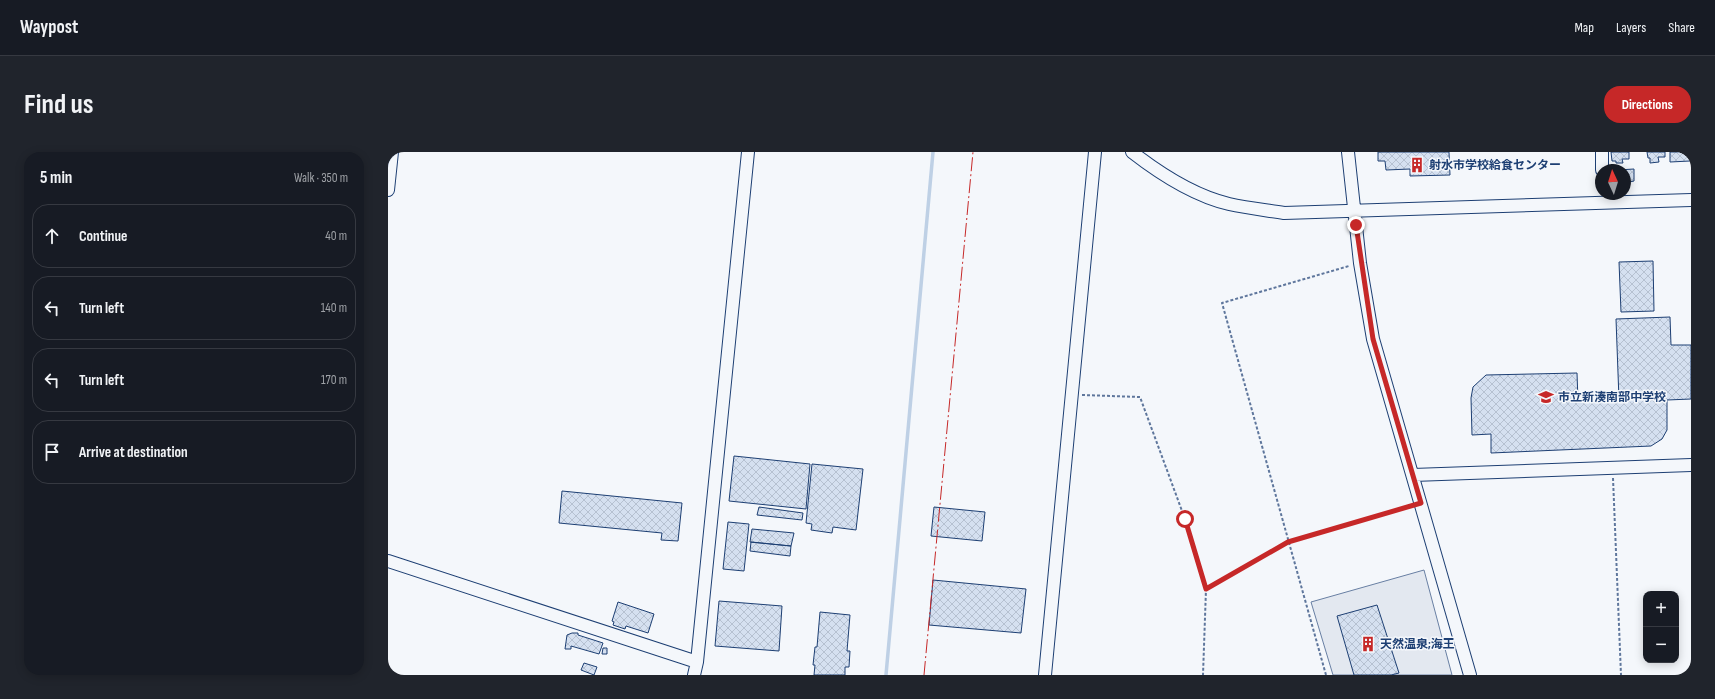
<!DOCTYPE html>
<meta charset="utf-8">
<style>
:root{--surface:#171b24;--page:#20242c;--text:#f1f3f6;--muted:#9ea1a6;--line:#363941;--accent:#c62828}
body{margin:0;font-family:"Sofia Sans Condensed","Noto Sans JP",sans-serif;background:var(--page);color:var(--text)}
.controls{position:absolute;right:12px;bottom:12px;display:grid;overflow:hidden;border-radius:8px;box-shadow:0 2px 10px #0003}
.controls button{width:36px;height:36px;display:grid;place-items:center;padding:0;border:0;border-bottom:1px solid var(--line);background:var(--surface);color:var(--text);font:20px sans-serif}
.compass{position:absolute;left:1207px;top:12px;width:36px;height:36px;border-radius:50%;background:var(--surface);box-shadow:0 2px 10px #0003;rotate:356deg}
.stop{position:absolute;width:12px;height:12px;margin:-9px;border:3px solid #c62828;border-radius:50%;background:#fff}
.stop.end{background:#c62828;border-color:#fff;box-shadow:0 1px 4px #0008}
.list{margin:0;padding:0;list-style:none}
h2{display:flex;justify-content:space-between;align-items:center;height:52px;margin:0;padding:0 16px;font-size:17px}
h2 small{font-size:13px;font-weight:400;color:var(--muted)}
.list li{display:grid;grid-template-columns:26px 1fr auto;gap:12px;align-items:center;box-sizing:border-box;height:64px;margin:0 8px 8px;padding:0 8px;border:1px solid var(--line);border-radius:16px}
.list b{display:block;font-size:15px;white-space:nowrap}
.list em{font-size:13px;font-style:normal;color:var(--muted)}
.icon{flex:none;width:22px;height:22px;fill:none;stroke:currentColor;stroke-width:2;stroke-linecap:round;stroke-linejoin:round}
.map{position:relative;flex:none;width:1303px;height:523px;overflow:hidden;border-radius:16px}
header{display:flex;align-items:center;gap:24px;box-sizing:border-box;height:56px;padding:0 20px;background:var(--surface);border-bottom:1px solid var(--line)}
header strong{font-size:19px}
nav{display:flex;gap:22px;margin-inline-start:auto;font-size:14px}
.intro{display:flex;align-items:center;justify-content:space-between;box-sizing:border-box;height:96px;padding:0 24px}
h1{margin:0;font-size:28px}
.button{padding:10px 18px;border-radius:16px;background:var(--accent);color:#fff;font-size:14px;font-weight:700}
main{display:flex;gap:24px;padding:0 24px}
aside{flex:1;background:var(--surface);border-radius:16px;box-shadow:0 2px 10px #0003}
.map>svg:first-child{display:block}
.parking{fill:#e3e8f0;stroke:#687fa3}
.lines{fill:none;stroke-linecap:round;stroke-linejoin:round}
.stream{stroke:#bed0e5;stroke-width:3.5}
.building{fill:url(#building-cross-hatch);stroke:#1d3f73}
.minor-casing{stroke:#1d3f73;stroke-width:14}
.path{stroke:#5e769c;stroke-width:2;stroke-dasharray:3 2;stroke-linecap:butt}
.minor{stroke:#f4f7fb;stroke-width:12}
.power{stroke:#c62828;stroke-width:1;stroke-dasharray:14 3 2 3;stroke-linecap:butt}
.route{stroke:#c62828;stroke-width:5}
.labels{text-anchor:middle;stroke-width:3;stroke-linejoin:round;paint-order:stroke}
.poi-label{font-size:12px;font-weight:bold;fill:#1d3f73;stroke:#f4f7fb;text-anchor:start}
</style>
<header>
<strong>Waypost</strong>
<nav><a>Map</a><a>Layers</a><a>Share</a></nav>
</header>
<div class="intro"><h1>Find us</h1><a class="button">Directions</a></div>
<main>
<aside>
<h2>5 min<small>Walk · 350 m</small></h2>
<ul class="list">
<li><svg class="icon" aria-label="ahead" viewBox="0 0 24 24"><path d="M12 20V5M6 11l6-6 6 6"/></svg><div><b>Continue</b></div><em>40 m</em></li>
<li><svg class="icon" aria-label="left" viewBox="0 0 24 24"><path d="M17 20v-9H6M10 6l-5 5 5 5"/></svg><div><b>Turn left</b></div><em>140 m</em></li>
<li><svg class="icon" aria-label="left" viewBox="0 0 24 24"><path d="M17 20v-9H6M10 6l-5 5 5 5"/></svg><div><b>Turn left</b></div><em>170 m</em></li>
<li><svg class="icon" aria-label="arrive" viewBox="0 0 24 24"><path d="M6 21V4h12l-3 4 3 4H6"/></svg><div><b>Arrive at destination</b></div></li>
</ul>
</aside>
<div class="map">
<svg width="1303" height="523" viewBox="0 0 1303 523">
<defs>
<pattern id="building-cross-hatch" width="8" height="8" patternUnits="userSpaceOnUse"><rect width="8" height="8" fill="#d5e0f0"/><path d="M0 0l8 8M0 8l8-8" fill="none" stroke="#b6c1d1"/></pattern>
</defs>
<rect width="100%" height="100%" fill="#f4f7fb"/>
<path class="parking" d="M 1036,418 L 1064,523 L 945,523 L 923,450 Z"/>
<g class="lines">
<path class="stream" d="M 498,523 L 545,0"/>
</g>
<path class="building" d="M 990,0 L 1061,0 L 1062,23 L 1022,24 L 1022,17 L 998,18 L 997,9 L 990,9 Z
M 1223,0 L 1241,0 L 1241,7 L 1234,7 L 1235,11 L 1228,11 L 1228,9 L 1224,9 Z
M 1259,0 L 1277,0 L 1277,5 L 1270,5 L 1271,10 L 1262,11 L 1262,6 L 1260,6 Z
M 1282,0 L 1302,0 L 1302,9 L 1282,10 Z
M 1246,17 L 1246,29 L 1237,31 L 1237,18 L 1230,18 Z
M 1265,109 L 1266,159 L 1233,160 L 1231,110 Z
M 1282,165 L 1283,193 L 1303,193 L 1303,247 L 1279,248 L 1279,278 L 1274,287 L 1263,294 L 1103,301 L 1103,282 L 1084,283 L 1083,246 L 1085,235 L 1098,223 L 1189,221 L 1190,249 L 1231,248 L 1228,167 Z
M 346,304 L 422,312 L 418,357 L 341,349 Z
M 424,312 L 475,317 L 468,378 L 445,375 L 444,381 L 423,378 L 424,372 L 418,371 Z
M 174,339 L 294,351 L 290,389 L 273,388 L 274,381 L 171,371 Z
M 371,355 L 415,361 L 414,368 L 369,363 Z
M 546,355 L 597,360 L 594,389 L 543,384 Z
M 340,370 L 361,372 L 356,419 L 335,417 Z
M 364,377 L 406,381 L 403,394 L 362,390 Z
M 363,390 L 403,394 L 402,404 L 362,399 Z
M 545,428 L 638,437 L 633,481 L 541,473 Z
M 331,449 L 394,454 L 391,499 L 327,494 Z
M 230,450 L 266,462 L 260,481 L 238,474 L 237,477 L 225,473 L 226,470 L 224,469 Z
M 989,453 L 1011,521 L 1003,523 L 966,523 L 949,464 Z
M 432,460 L 462,463 L 459,499 L 462,499 L 461,515 L 457,515 L 457,523 L 426,523 L 427,513 L 425,513 L 427,495 L 429,495 Z
M 184,481 L 190,481 L 190,483 L 215,491 L 211,502 L 183,494 L 183,497 L 177,497 L 179,483 Z
M 215,496 L 219,496 L 219,502 L 214,502 Z
M 196,511 L 209,515 L 206,523 L 193,518 Z"/>
<g class="lines">
<g class="minor-casing">
<path id="minor" d="M 744,0 C 771,21 807,44 841,52 C 859,56 877,58 896,61 L 1303,48
M 960,0 L 972,111 L 985,187 L 1082,523
M 1214,0 L 1214,18
M 0,38 L 4,0
M 1025,323 L 1303,313
M 0,409 L 309,510
M 306,523 L 309,510 L 360,0
M 657,523 L 707,0"/>
</g>
<path class="path" d="M 694,243 L 752,245 L 797,367 L 818,437 L 815,523
M 1225,326 L 1233,523
M 818,437 L 900,390 L 1023,354
M 938,523 L 834,151 L 961,114"/>
<use href="#minor" class="minor"/>
<path class="power" d="M 536,523 L 585,0"/>
</g>
<g class="lines">
<path class="route" d="M 797,367 L 818,437 L 900,390 L 1033,351 L 985,187 L 968,73"/>
</g>
<defs>
<g id="building-bare" transform="scale(1.2)"><path d="M-4-6H4V6H1V3H-1V6H-4ZM-2.5-4.3h1.7v1.8h-1.7ZM.8-4.3h1.7v1.8H.8ZM-2.5-1h1.7V.8h-1.7ZM.8-1h1.7V.8H.8Z" fill="#c62828" stroke="#f4f7fb" stroke-width="2.5" paint-order="stroke"/></g>
<g id="school-bare" transform="scale(1.2)"><path d="M0-5L7-2L0 1L-7-2ZM-4 1L0 2.5L4 1V4Q0 6-4 4Z" fill="#c62828" stroke="#f4f7fb" stroke-width="2.5" paint-order="stroke"/></g>
</defs>
<g fill-rule="evenodd">
<use href="#building-bare" x="1029" y="13"/>
<use href="#school-bare" x="1158" y="245"/>
<use href="#building-bare" x="980" y="492"/>
</g>
<g class="labels">
<g class="poi-label">
<text x="1041" y="17">射水市学校給食センター</text>
<text x="1170" y="249">市立新湊南部中学校</text>
<text x="992" y="496">天然温泉;海王</text>
</g>
</g>
</svg>
<div class="controls">
<button>+</button>
<button>−</button>
</div>
<svg class="compass" viewBox="-18 -18 36 36"><path d="M0-13l5 13h-10z" fill="#e53935"/><path d="M0 13l5-13h-10z" fill="#9ea1a6"/></svg>
<div class="stop" style="left:797px;top:367px"></div>
<div class="stop end" style="left:968px;top:73px"></div>
</div>
</main>
